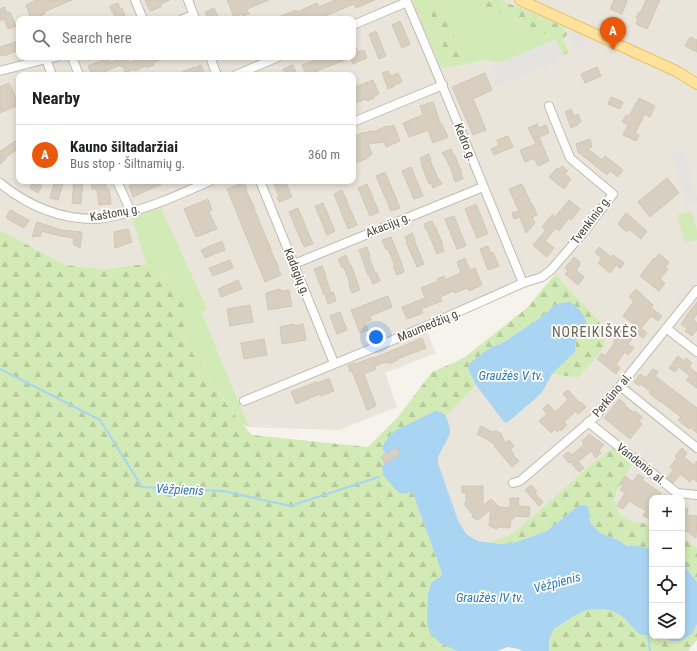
<!DOCTYPE html>
<meta charset="utf-8">
<style>
:root{--surface:#fff;--page:#f2f2f2;--text:#202124;--muted:#757577;--line:#e0e0e0;--accent:#ea580c}
body{margin:0;font-family:"Roboto Condensed",sans-serif;background:var(--page);color:var(--text)}
.controls{position:absolute;right:12px;bottom:12px;display:grid;overflow:hidden;border-radius:8px;box-shadow:0 2px 6px #0003}
.controls button{width:36px;height:36px;display:grid;place-items:center;padding:0;border:0;border-bottom:1px solid var(--line);background:var(--surface);color:var(--text);font:20px sans-serif}
.you{position:absolute;left:376px;top:337px;width:14px;height:14px;margin:-10px;border:3px solid #fff;border-radius:50%;background:#1a73e8;box-shadow:0 0 0 6px #1a73e833}
.badge{display:grid;place-items:center;width:26px;height:26px;border-radius:50%;background:var(--accent);color:#fff;font-size:13px;font-weight:700}
.pin{position:absolute;translate:-50% -33px;filter:drop-shadow(0 1px 2px #0008)}
.pin::after{content:'';position:absolute;top:21px;width:14px;height:12px;background:inherit;clip-path:polygon(0 0,100% 0,50% 100%)}
.list{margin:0;padding:0;list-style:none}
h2{display:flex;justify-content:space-between;align-items:center;height:52px;margin:0;padding:0 16px;font-size:17px}
h2 small{font-size:13px;font-weight:400;color:var(--muted)}
.list li{display:grid;grid-template-columns:26px 1fr auto;gap:12px;align-items:center;box-sizing:border-box;height:60px;padding:0 16px;border-top:1px solid var(--line)}
.list b{display:block;font-size:15px;white-space:nowrap}
.list p{margin:0;font-size:13px;white-space:nowrap;color:var(--muted)}
.list em{font-size:13px;font-style:normal;color:var(--muted)}
.icon{flex:none;width:22px;height:22px;fill:none;stroke:currentColor;stroke-width:2;stroke-linecap:round;stroke-linejoin:round}
.map{position:relative;flex:none;width:697px;height:651px;overflow:hidden}
.search{position:absolute;background:var(--surface);box-shadow:0 2px 6px #0003;left:16px;top:16px;width:340px;height:44px;display:flex;align-items:center;gap:10px;box-sizing:border-box;padding:0 14px;border-radius:8px;color:var(--muted);font-size:15px}
.panel{position:absolute;background:var(--surface);box-shadow:0 2px 6px #0003;left:16px;top:72px;width:340px;height:112px;border-radius:8px}
.map>svg:first-child{display:block}
.residential{fill:#eae5da;fill-rule:evenodd}
.green{fill:#d2eab5}
.forest{fill:url(#forest-firs)}
.parking{fill:#e5e3e0}
.water{fill:#a9d4f2}
.lines{fill:none;stroke-linecap:round;stroke-linejoin:round}
.stream{stroke:#a9d4f2;stroke-width:2}
.building{fill:#d8cfc1;stroke:#d3c7b4}
.minor-casing{stroke:#c2bbae;stroke-width:10}
.major-casing{stroke:#e6c16a;stroke-width:12}
.minor{stroke:#fff;stroke-width:8}
.major{stroke:#ffe39c;stroke-width:10}
.labels{text-anchor:middle;stroke-width:3.5;stroke-linejoin:round;paint-order:stroke}
.street-label{font-size:12px;fill:#4b4439;stroke:#fff}
.water-label{font-size:13px;font-style:italic;fill:#2e7ab2;stroke:#fff}
.quarter-label{font-size:14px;letter-spacing:1px;fill:#6e6250;stroke:#fff}
</style>
<div class="map">
<svg width="697" height="651" viewBox="0 0 697 651">
<defs>
<pattern id="forest-firs" width="22" height="20" patternUnits="userSpaceOnUse"><rect width="22" height="20" fill="#d2eab5"/><path d="M5 1l3.5 6h-7zM16 11l3.5 6h-7z" fill="#b6ca9c"/></pattern>
</defs>
<rect width="100%" height="100%" fill="#f6f3ec"/>
<path class="residential" d="M 0,0 L 697,0 L 697,548 L 686,539 L 682,538 L 682,498 L 652,498 L 652,526 L 643,523 L 633,522 L 620,515 L 614,501 L 618,488 L 632,464 L 612,448 L 588,467 L 540,510 L 512,534 L 489,542 L 478,541 L 466,534 L 458,520 L 438,463 L 438,457 L 450,434 L 450,428 L 446,416 L 476,385 L 503,421 L 508,423 L 534,400 L 543,391 L 552,374 L 578,378 L 605,343 L 603,335 L 555,274 L 426,330 L 436,353 L 385,373 L 397,407 L 339,430 L 249,427 L 200,312 L 206,308 L 132,218 L 146,264 L 103,269 L 65,265 L 0,230 ZM 19,19 L 353,19 L 353,57 L 19,57 ZM 19,75 L 353,75 L 353,181 L 19,181 Z"/>
<path class="green" d="M 412,0 L 426,0 L 449,64 L 464,60 L 439,0 L 471,0 L 530,26 L 556,39 L 502,62 L 487,60 L 477,61 L 448,68 L 441,67 Z
M 161,208 L 207,309 L 201,312 L 249,427 L 242,424 L 213,385 L 181,335 L 180,288 L 146,264 L 132,218 Z
M 691,211 L 697,230 L 697,240 L 685,243 L 677,215 Z"/>
<path class="forest" d="M 426,0 L 439,0 L 464,60 L 449,64 Z
M 471,0 L 500,0 L 562,26 L 567,34 L 563,41 L 569,52 L 563,55 L 556,39 L 530,26 Z
M 0,230 L 65,265 L 103,269 L 146,264 L 180,288 L 188,325 L 181,335 C 203,369 224,405 252,435 L 368,447 L 398,417 L 432,372 L 453,363 L 465,357 L 528,307 L 555,274 L 599,321 L 605,343 L 601,351 L 578,378 L 552,374 L 575,352 L 576,341 L 587,328 L 554,305 L 544,315 L 504,342 L 490,348 L 468,369 L 476,385 L 446,416 L 442,412 L 435,411 L 394,431 L 384,443 L 382,449 L 386,455 L 396,448 L 400,454 L 385,463 L 382,466 L 403,494 L 412,492 L 413,494 L 442,573 L 441,576 L 431,583 L 440,643 L 457,651 L 0,651 Z
M 612,448 L 632,464 L 618,488 L 614,501 L 620,515 L 633,522 L 643,523 L 652,526 L 652,550 L 639,546 L 627,546 L 618,540 L 600,533 L 590,522 L 589,511 L 578,506 L 547,531 L 516,542 L 501,544 L 489,542 L 512,534 L 540,510 L 588,467 Z
M 682,538 L 686,539 L 697,548 L 697,582 L 687,569 L 682,566 Z
M 603,609 L 613,611 L 623,617 L 639,634 L 649,636 L 659,636 L 672,641 L 693,633 L 697,624 L 697,640 L 688,651 L 549,651 L 549,639 L 554,629 L 574,616 L 587,610 Z"/>
<path class="parking" d="M 571,30 L 593,42 L 576,52 L 568,37 Z
M 556,39 L 564,59 L 497,87 L 489,68 Z
M 682,144 L 697,196 L 697,203 L 687,206 L 671,154 Z"/>
<path class="water" d="M 570,302 C 580,310 586,314 587,328 L 576,341 L 575,352 L 552,374 L 543,391 L 534,400 L 507,423 L 503,421 L 476,385 L 468,369 L 470,363 L 490,348 L 504,342 L 544,315 L 554,305 L 562,303 Z
M 435,411 L 442,412 L 446,416 L 450,428 L 450,434 L 438,457 L 438,463 L 458,520 L 466,534 L 478,541 L 501,544 L 516,542 L 547,531 L 578,506 L 584,505 L 587,506 L 589,511 L 590,522 L 600,533 L 618,540 L 627,546 L 639,546 L 652,550 L 652,635 L 649,636 L 639,634 L 623,617 L 613,611 L 603,609 L 587,610 L 574,616 L 554,629 L 549,639 L 549,651 L 522,651 L 519,649 L 508,647 L 497,651 L 457,651 L 440,643 L 430,633 L 427,622 L 428,594 L 431,583 L 441,576 L 442,573 L 413,494 L 412,492 L 403,494 L 398,492 L 383,475 L 382,466 L 385,463 L 400,454 L 396,448 L 386,455 L 382,449 L 384,443 L 394,431 Z
M 682,566 L 687,569 L 697,582 L 697,624 L 693,633 L 685,638 L 679,641 L 672,641 L 659,636 L 682,636 Z"/>
<g class="lines">
<path class="stream" d="M 0,369 L 100,420 L 142,487 L 223,491 L 290,506 L 379,477
M 648,634 L 650,651"/>
</g>
<path class="building" d="M 37,0 L 72,0 L 44,12 L 45,14 L 31,19 L 26,5 Z
M 145,0 L 170,0 L 160,4 L 161,7 L 150,11 Z
M 227,0 L 269,0 L 247,9 L 249,14 L 243,16 L 242,14 L 234,17 Z
M 335,0 L 375,0 L 356,8 L 354,4 L 323,17 L 324,19 L 273,19 L 296,10 L 297,12 L 317,3 L 319,7 Z
M 614,0 L 624,0 L 627,1 L 622,14 L 610,9 Z
M 646,0 L 660,0 L 647,29 L 636,24 L 638,18 L 636,18 L 639,12 L 640,13 Z
M 118,3 L 120,9 L 122,8 L 126,19 L 116,19 L 113,12 L 112,12 L 110,6 Z
M 4,7 L 7,13 L 10,12 L 16,26 L 8,29 L 4,19 L 0,21 L 0,9 Z
M 214,8 L 219,19 L 208,19 L 205,12 Z
M 400,21 L 410,44 L 402,48 L 392,25 Z
M 376,31 L 386,56 L 379,59 L 369,34 Z
M 690,37 L 697,40 L 697,52 L 685,46 Z
M 19,41 L 19,50 L 4,56 L 3,55 L 0,56 L 0,47 Z
M 353,41 L 358,52 L 364,50 L 367,58 L 353,64 L 350,58 L 317,71 L 318,75 L 306,75 L 302,65 L 325,57 L 353,57 Z
M 125,57 L 127,57 L 129,63 L 138,59 L 138,60 L 147,57 L 167,57 L 153,63 L 154,65 L 146,68 L 146,66 L 134,71 L 134,69 L 125,73 L 123,66 L 121,67 L 120,65 L 97,75 L 92,75 L 88,66 L 108,58 L 110,63 Z
M 201,65 L 204,72 L 198,75 L 175,75 L 194,67 L 195,68 Z
M 293,65 L 296,72 L 294,73 L 294,75 L 286,75 L 283,69 Z
M 597,67 L 601,76 L 585,83 L 581,74 Z
M 388,71 L 391,76 L 398,73 L 402,82 L 393,86 L 393,87 L 388,89 L 382,73 Z
M 485,73 L 492,90 L 473,99 L 486,130 L 473,135 L 452,87 Z
M 373,80 L 379,94 L 373,97 L 374,98 L 367,101 L 366,99 L 353,104 L 353,88 Z
M 9,83 L 19,105 L 0,113 L 0,87 Z
M 611,97 L 623,102 L 620,109 L 608,104 Z
M 639,98 L 655,106 L 650,117 L 645,114 L 635,133 L 639,135 L 636,141 L 623,135 L 628,125 L 622,122 L 626,115 L 629,116 Z
M 433,102 L 441,125 L 442,124 L 448,137 L 433,143 L 428,130 L 409,137 L 403,123 L 423,115 L 420,106 Z
M 571,109 L 574,116 L 578,114 L 581,122 L 578,123 L 578,125 L 571,128 L 565,112 Z
M 537,124 L 539,128 L 546,125 L 549,133 L 539,137 L 549,161 L 538,166 L 534,158 L 525,162 L 520,150 L 536,144 L 528,128 Z
M 394,125 L 400,141 L 386,147 L 384,142 L 368,144 L 372,154 L 366,159 L 353,164 L 353,137 L 364,132 L 364,133 L 371,131 L 372,132 L 387,126 L 387,127 Z
M 508,136 L 513,147 L 494,155 L 491,149 L 499,145 L 497,140 Z
M 590,139 L 592,147 L 588,149 L 602,160 L 605,156 L 623,170 L 618,177 L 610,171 L 607,175 L 578,152 L 576,144 Z
M 15,141 L 19,146 L 19,148 L 5,158 L 6,159 L 0,164 L 0,150 L 1,151 Z
M 451,149 L 453,154 L 454,154 L 462,173 L 461,174 L 463,179 L 455,182 L 453,177 L 454,177 L 446,158 L 445,158 L 442,153 Z
M 429,154 L 431,160 L 430,160 L 438,179 L 439,179 L 442,184 L 433,188 L 431,183 L 429,184 L 421,164 L 422,164 L 420,158 Z
M 562,166 L 568,171 L 565,174 L 571,179 L 564,189 L 549,177 L 557,168 L 560,169 Z
M 411,167 L 423,196 L 414,199 L 402,171 Z
M 385,172 L 400,208 L 391,211 L 376,176 Z
M 667,178 L 679,193 L 650,217 L 638,202 Z
M 34,181 L 41,181 L 40,185 L 42,186 L 38,193 L 30,188 Z
M 55,181 L 64,181 L 58,200 L 50,198 Z
M 74,181 L 83,181 L 81,204 L 72,203 Z
M 91,181 L 106,181 L 106,189 L 109,189 L 111,204 L 99,205 L 97,189 L 92,189 Z
M 140,181 L 168,181 L 133,197 L 129,186 Z
M 285,181 L 292,197 L 279,202 L 277,197 L 279,196 L 274,185 Z
M 244,182 L 247,189 L 246,190 L 255,209 L 254,209 L 271,249 L 270,249 L 279,268 L 278,269 L 281,275 L 265,282 L 227,189 Z
M 367,184 L 379,212 L 370,216 L 358,188 Z
M 522,184 L 532,205 L 533,205 L 537,215 L 532,217 L 535,223 L 526,233 L 520,217 L 514,219 L 512,213 L 519,211 L 509,189 Z
M 342,190 L 357,225 L 348,229 L 334,194 Z
M 208,199 L 212,210 L 209,212 L 217,229 L 196,237 L 184,209 Z
M 569,200 L 580,209 L 571,220 L 569,218 L 559,231 L 556,228 L 545,241 L 554,248 L 547,257 L 533,245 L 546,230 L 542,227 L 552,215 L 555,217 Z
M 323,203 L 335,231 L 327,235 L 315,206 Z
M 476,204 L 488,234 L 477,238 L 465,209 Z
M 298,208 L 313,244 L 304,247 L 289,212 Z
M 10,210 L 29,220 L 24,228 L 6,218 Z
M 626,213 L 647,231 L 641,239 L 629,229 L 627,232 L 618,224 Z
M 454,216 L 466,246 L 457,249 L 445,219 Z
M 432,221 L 434,226 L 435,226 L 443,245 L 442,246 L 444,251 L 437,254 L 427,230 L 426,230 L 424,224 Z
M 37,222 L 61,230 L 82,232 L 80,248 L 73,244 L 74,238 L 60,236 L 42,231 L 40,236 L 32,237 Z
M 128,229 L 132,242 L 115,248 L 114,232 Z
M 412,233 L 415,239 L 414,240 L 424,264 L 417,267 L 406,242 L 407,242 L 405,237 Z
M 391,237 L 401,262 L 404,272 L 397,275 L 393,266 L 395,266 L 388,249 L 386,250 L 382,240 Z
M 222,241 L 225,250 L 205,258 L 201,250 Z
M 488,246 L 491,253 L 493,252 L 499,266 L 488,270 L 480,249 Z
M 367,247 L 370,256 L 369,257 L 375,273 L 377,273 L 380,281 L 373,284 L 369,275 L 368,275 L 359,250 Z
M 599,247 L 611,257 L 613,255 L 624,263 L 620,269 L 616,265 L 610,273 L 598,263 L 602,258 L 595,253 Z
M 659,254 L 669,262 L 665,267 L 668,269 L 660,279 L 665,283 L 659,291 L 640,276 L 654,258 L 655,259 Z
M 346,255 L 350,265 L 351,265 L 360,290 L 352,293 L 349,285 L 350,284 L 344,267 L 342,268 L 338,259 Z
M 574,257 L 580,262 L 579,264 L 580,265 L 576,270 L 584,277 L 578,285 L 565,274 L 568,271 L 565,268 Z
M 465,258 L 470,270 L 475,268 L 482,285 L 469,291 L 467,288 L 455,293 L 454,291 L 440,297 L 442,301 L 421,309 L 423,313 L 407,319 L 402,307 L 425,298 L 421,288 L 438,281 L 437,279 L 444,276 L 445,280 L 461,273 L 457,262 Z
M 230,260 L 233,268 L 213,276 L 209,268 Z
M 322,266 L 326,275 L 325,276 L 331,293 L 333,292 L 336,301 L 328,304 L 325,294 L 324,295 L 314,269 Z
M 238,280 L 242,289 L 221,297 L 218,289 Z
M 280,289 L 281,291 L 289,290 L 292,306 L 268,310 L 266,293 Z
M 636,289 L 653,305 L 651,308 L 662,316 L 658,321 L 651,316 L 641,328 L 647,333 L 643,338 L 637,333 L 628,344 L 634,348 L 628,355 L 625,352 L 616,364 L 620,368 L 616,374 L 597,359 L 602,353 L 605,356 L 614,344 L 615,325 L 627,334 L 635,325 L 623,316 L 634,301 L 629,297 Z
M 388,296 L 392,307 L 370,316 L 371,320 L 365,323 L 368,330 L 360,333 L 351,310 Z
M 697,302 L 697,314 L 693,320 L 697,323 L 697,330 L 692,336 L 685,331 L 687,329 L 681,324 L 687,316 L 686,316 Z
M 250,305 L 253,322 L 230,326 L 227,309 Z
M 340,312 L 347,330 L 337,334 L 330,316 Z
M 294,324 L 295,326 L 303,324 L 306,340 L 282,344 L 280,327 Z
M 422,338 L 426,348 L 397,359 L 398,360 L 389,364 L 388,362 L 385,363 L 385,362 L 375,366 L 376,369 L 364,374 L 376,406 L 367,410 L 352,371 L 350,372 L 348,365 L 355,363 L 355,364 L 374,357 L 374,358 Z
M 264,339 L 267,355 L 244,359 L 241,343 Z
M 678,356 L 684,361 L 686,358 L 692,363 L 689,367 L 697,373 L 697,388 L 686,380 L 690,376 L 679,367 L 675,372 L 669,368 Z
M 653,369 L 658,372 L 655,376 L 697,408 L 697,433 L 690,427 L 689,429 L 678,420 L 681,417 L 660,401 L 660,402 L 649,393 L 651,392 L 641,384 L 639,386 L 634,382 L 640,374 L 646,378 Z
M 329,378 L 334,391 L 321,396 L 320,394 L 296,404 L 291,392 L 316,382 L 317,383 Z
M 568,390 L 580,403 L 581,402 L 586,407 L 578,414 L 576,411 L 564,422 L 567,425 L 561,431 L 560,429 L 557,432 L 555,429 L 551,433 L 539,421 L 547,414 L 543,409 L 548,404 L 555,412 L 568,400 L 563,394 Z
M 619,399 L 625,404 L 624,405 L 634,413 L 635,411 L 642,417 L 639,421 L 642,424 L 630,439 L 604,418 Z
M 481,426 L 492,432 L 495,431 L 499,432 L 501,434 L 505,443 L 509,440 L 514,446 L 510,450 L 514,454 L 513,455 L 519,461 L 512,467 L 494,446 L 495,445 L 490,441 L 477,434 Z
M 589,434 L 604,445 L 599,450 L 601,453 L 596,458 L 591,451 L 578,462 L 584,468 L 579,472 L 570,462 L 569,463 L 563,456 L 568,452 L 572,455 L 584,444 L 582,441 Z
M 396,448 L 400,454 L 385,463 L 381,457 Z
M 682,448 L 687,453 L 684,457 L 694,465 L 697,461 L 697,482 L 693,478 L 690,482 L 681,474 L 673,483 L 667,478 L 673,470 L 670,467 L 677,458 L 675,456 Z
M 638,474 L 644,478 L 642,480 L 661,493 L 659,498 L 652,498 L 652,512 L 649,518 L 643,516 L 646,511 L 629,501 L 623,509 L 617,506 L 625,493 L 620,490 L 623,486 L 620,484 L 625,476 L 633,482 Z
M 531,485 L 537,491 L 535,493 L 543,502 L 539,506 L 525,490 Z
M 462,486 L 483,486 L 483,506 L 491,499 L 499,507 L 510,508 L 510,498 L 519,498 L 518,506 L 530,507 L 529,517 L 514,516 L 514,519 L 511,519 L 510,528 L 497,527 L 497,529 L 489,526 L 491,509 L 478,520 L 472,517 L 473,515 L 464,504 L 466,502 L 466,493 L 462,493 Z
M 682,507 L 688,509 L 687,515 L 697,516 L 696,538 L 690,534 L 690,532 L 682,531 Z"/>
<g class="lines">
<g class="minor-casing">
<path id="minor" d="M 135,0 L 143,19
M 188,0 L 195,19
M 406,0 C 447,94 484,189 523,283
M 183,19 L 194,15
M 353,25 L 407,2
M 72,57 L 79,75
M 210,57 L 217,75
M 46,59 L 52,75
M 0,71 L 46,59 L 56,57
M 236,75 L 278,57
M 353,122 L 443,85
M 117,181 L 131,212
M 260,181 L 334,363
M 0,183 C 27,205 60,219 95,219 C 103,219 111,217 119,215 C 151,208 180,194 210,181
M 294,264 L 483,187
M 666,328 L 697,352
M 620,386 L 697,448
M 244,401 L 422,328 L 523,283 L 542,277 L 551,270 L 583,233 L 613,194 L 570,158 L 549,106
M 588,422 L 677,493 L 697,495
M 513,483 L 520,481 L 596,416 L 697,290"/>
</g>
<g class="major-casing">
<path id="major" d="M 520,0 L 676,71 L 697,84"/>
</g>
<use href="#minor" class="minor"/>
<use href="#major" class="major"/>
</g>
<g class="labels">
<g class="street-label">
<text transform="translate(465 142) rotate(68)" y="4">Kedro g.</text>
<text transform="translate(115 213) rotate(-10)" y="4">Kaštonų g.</text>
<text transform="translate(591 220) rotate(-53)" y="4">Tvenkinio g.</text>
<text transform="translate(388 225) rotate(-22)" y="4">Akacijų g.</text>
<text transform="translate(297 272) rotate(68)" y="4">Kadagių g.</text>
<text transform="translate(429 325) rotate(-23)" y="4">Maumedžių g.</text>
<text transform="translate(612 395) rotate(-50)" y="4">Perkūno al.</text>
<text transform="translate(641 464) rotate(39)" y="4">Vandenio al.</text>
</g>
<g class="water-label">
<text x="511" y="380">Graužės V tv.</text>
<text transform="translate(180 489) rotate(3)" y="5">Vėžpienis</text>
<text transform="translate(557 582) rotate(-15)" y="5">Vėžpienis</text>
<text x="490" y="602">Graužės IV tv.</text>
</g>
<g class="quarter-label">
<text x="595" y="337">NOREIKIŠKĖS</text>
</g>
</g>
</svg>
<div class="controls">
<button>+</button>
<button>−</button>
<button><svg class="icon" aria-label="locate" viewBox="0 0 24 24"><circle cx="12" cy="12" r="6"/><path d="M12 2v4M12 18v4M2 12h4M18 12h4"/></svg></button>
<button><svg class="icon" aria-label="layers" viewBox="0 0 24 24"><path d="M12 4l9 5-9 5-9-5zM3 14l9 5 9-5"/></svg></button>
</div>
<div class="you"></div>
<div class="pin badge" style="left:613px;top:50px">A</div>
<div class="search"><svg class="icon" aria-label="search" viewBox="0 0 24 24"><circle cx="10" cy="10" r="6"/><path d="M15 15l6 6"/></svg>Search here</div>
<section class="panel">
<h2>Nearby<small></small></h2>
<ul class="list">
<li><span class="badge">A</span><div><b>Kauno šiltadaržiai</b><p>Bus stop · Šiltnamių g.</p></div><em>360 m</em></li>
</ul>
</section>
</div>
